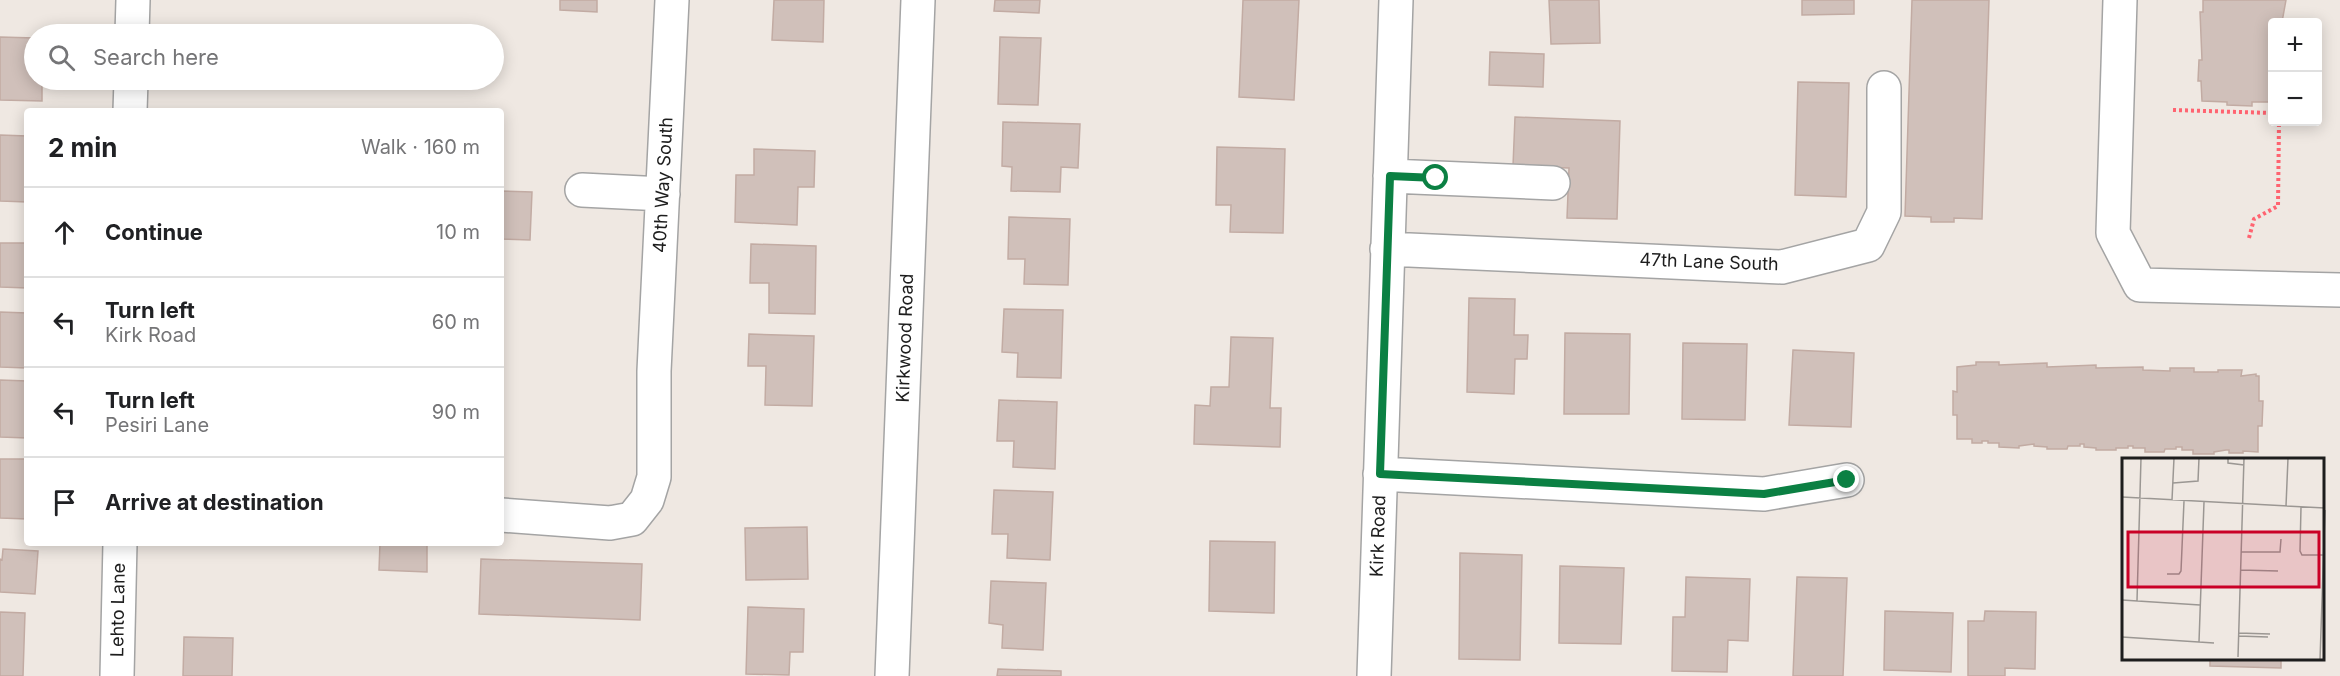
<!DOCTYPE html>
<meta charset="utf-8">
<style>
:root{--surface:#fff;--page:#f2f2f2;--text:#202124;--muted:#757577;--line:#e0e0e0}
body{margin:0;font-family:Inter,sans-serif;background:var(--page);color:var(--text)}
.controls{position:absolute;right:18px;top:18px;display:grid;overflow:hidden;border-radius:6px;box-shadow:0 3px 15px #0003}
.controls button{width:54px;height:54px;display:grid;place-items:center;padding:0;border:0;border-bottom:2px solid var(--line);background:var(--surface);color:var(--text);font:30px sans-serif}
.stop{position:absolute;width:18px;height:18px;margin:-14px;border:4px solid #0b8043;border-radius:50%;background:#fff}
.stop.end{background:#0b8043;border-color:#fff;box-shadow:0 2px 6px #0008}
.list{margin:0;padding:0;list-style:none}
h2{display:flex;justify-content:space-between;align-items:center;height:78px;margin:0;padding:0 24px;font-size:26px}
h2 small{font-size:20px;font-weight:400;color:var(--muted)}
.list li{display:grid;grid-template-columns:39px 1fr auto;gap:18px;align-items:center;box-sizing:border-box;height:90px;padding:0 24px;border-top:2px solid var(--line)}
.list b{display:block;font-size:22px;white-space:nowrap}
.list p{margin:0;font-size:20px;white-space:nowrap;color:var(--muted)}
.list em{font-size:20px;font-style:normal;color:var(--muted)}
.icon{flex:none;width:33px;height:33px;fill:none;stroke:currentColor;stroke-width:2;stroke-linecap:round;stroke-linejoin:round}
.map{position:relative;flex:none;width:2340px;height:676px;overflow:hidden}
.search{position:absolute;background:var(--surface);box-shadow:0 3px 15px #0003;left:24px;top:24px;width:480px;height:66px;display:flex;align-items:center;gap:15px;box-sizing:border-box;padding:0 21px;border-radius:33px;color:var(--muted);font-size:22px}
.panel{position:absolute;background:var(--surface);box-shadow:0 3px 15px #0003;left:24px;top:108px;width:480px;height:438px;border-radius:6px}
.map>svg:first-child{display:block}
.building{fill:#d0c0ba;stroke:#c2aba3;stroke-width:1.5}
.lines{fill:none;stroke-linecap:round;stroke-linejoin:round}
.minor-casing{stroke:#a4a4a4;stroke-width:36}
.path{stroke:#ff6370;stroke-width:4;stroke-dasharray:3 3;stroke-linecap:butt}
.minor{stroke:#fff;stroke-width:33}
.route{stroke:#0b8043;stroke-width:8}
.labels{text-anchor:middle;stroke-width:6;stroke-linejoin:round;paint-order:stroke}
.street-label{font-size:18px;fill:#1d1d1d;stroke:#fff}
.inset-road{fill:none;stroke:#9b9793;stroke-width:1.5}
.view{fill:#ca0026;fill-opacity:0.15;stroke:#ca0026;stroke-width:3}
.inset-edge{fill:none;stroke:#1d1d1d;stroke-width:3}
</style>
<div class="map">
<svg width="2340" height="676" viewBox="0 0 2340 676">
<rect width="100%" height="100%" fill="#efe8e2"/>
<path class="building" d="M 560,0 L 597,0 L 597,12 L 560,10 Z
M 774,0 L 824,0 L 823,42 L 772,40 Z
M 995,0 L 1040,0 L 1039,13 L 994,11 Z
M 1243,0 L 1299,0 L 1294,100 L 1239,97 Z
M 1549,0 L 1599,0 L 1600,43 L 1551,44 Z
M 1802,0 L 1854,0 L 1854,14 L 1802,15 Z
M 1912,0 L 1989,0 L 1982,219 L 1954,218 L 1954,222 L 1931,222 L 1931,217 L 1905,216 Z
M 2203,0 L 2286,0 L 2282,22 L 2272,22 L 2272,102 L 2252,102 L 2252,106 L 2227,105 L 2227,102 L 2202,101 L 2201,81 L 2198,81 L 2199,60 L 2202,60 L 2200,12 L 2203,12 Z
M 0,37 L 34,38 L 34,80 L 42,80 L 42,101 L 0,100 Z
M 1000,37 L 1041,38 L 1038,105 L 998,104 Z
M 1490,52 L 1544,54 L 1543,87 L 1489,85 Z
M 1798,82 L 1849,83 L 1846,197 L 1795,195 Z
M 1515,117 L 1620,121 L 1617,219 L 1567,218 L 1569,168 L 1513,166 Z
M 1003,122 L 1080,124 L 1078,168 L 1061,167 L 1060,192 L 1011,191 L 1012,167 L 1002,166 Z
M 0,135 L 27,136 L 27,202 L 0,201 Z
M 1217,147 L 1285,149 L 1283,233 L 1230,232 L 1231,205 L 1216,205 Z
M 754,149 L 815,151 L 814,187 L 798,187 L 797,225 L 735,222 L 736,175 L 754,175 Z
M 501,191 L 532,192 L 530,240 L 501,239 Z
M 1009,217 L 1070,219 L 1068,285 L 1024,284 L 1025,259 L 1008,259 Z
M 0,243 L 27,243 L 27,288 L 0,287 Z
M 751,244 L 816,246 L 815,314 L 769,313 L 769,283 L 750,283 Z
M 1469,298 L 1515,299 L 1514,335 L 1528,335 L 1527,359 L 1515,359 L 1514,394 L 1467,392 Z
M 1004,309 L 1063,310 L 1061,378 L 1017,377 L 1018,353 L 1002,352 Z
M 0,312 L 27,313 L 27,368 L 0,367 Z
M 1565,333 L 1630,334 L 1629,414 L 1564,414 Z
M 749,334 L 814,336 L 812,406 L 765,405 L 766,366 L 748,366 Z
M 1231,337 L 1273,338 L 1270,408 L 1281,408 L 1280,447 L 1194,444 L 1195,405 L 1210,406 L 1211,387 L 1229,387 Z
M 1683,343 L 1747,344 L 1745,420 L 1682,419 Z
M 1793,350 L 1854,353 L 1851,427 L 1789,425 Z
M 1976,362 L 1999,362 L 1999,365 L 2047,363 L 2047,367 L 2096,365 L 2096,368 L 2143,367 L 2143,370 L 2170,371 L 2170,368 L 2194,368 L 2194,372 L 2218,372 L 2218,370 L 2242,370 L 2241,376 L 2256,374 L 2256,376 L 2259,376 L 2259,401 L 2263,401 L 2262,426 L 2258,426 L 2258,452 L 2243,451 L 2243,453 L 2229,453 L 2229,450 L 2226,450 L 2214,452 L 2214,454 L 2193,454 L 2193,450 L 2182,450 L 2182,447 L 2176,447 L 2176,449 L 2165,449 L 2164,452 L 2145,452 L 2145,448 L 2133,448 L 2133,446 L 2128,446 L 2128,448 L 2116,448 L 2116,450 L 2096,450 L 2096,448 L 2084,447 L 2084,444 L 2080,444 L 2080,446 L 2068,446 L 2067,449 L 2047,449 L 2047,447 L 2034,446 L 2034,444 L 2019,446 L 2019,448 L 1999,447 L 1999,443 L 1988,443 L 1988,441 L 1982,441 L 1982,443 L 1972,443 L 1972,439 L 1957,439 L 1957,415 L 1953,415 L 1953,391 L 1957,392 L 1957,367 L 1976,365 Z
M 0,380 L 27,381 L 27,438 L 0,437 Z
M 999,400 L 1057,402 L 1055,469 L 1013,467 L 1014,441 L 997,441 Z
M 0,459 L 27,459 L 27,519 L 0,518 Z
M 994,490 L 1053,492 L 1050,560 L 1007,558 L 1008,534 L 992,534 Z
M 807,527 L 808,579 L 746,580 L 745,528 Z
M 1210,541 L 1275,542 L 1274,613 L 1209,611 Z
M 380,543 L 427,543 L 427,572 L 379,570 Z
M 3,549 L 38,551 L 35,594 L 0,592 L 0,559 L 2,560 Z
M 1460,553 L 1522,555 L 1520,660 L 1459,659 Z
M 481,559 L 642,564 L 640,620 L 479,614 Z
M 1560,566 L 1624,568 L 1621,644 L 1559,643 Z
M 1686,577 L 1750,579 L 1748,641 L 1728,640 L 1727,672 L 1672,671 L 1673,617 L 1685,617 Z
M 1797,577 L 1847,578 L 1843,676 L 1793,676 Z
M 991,581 L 1046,583 L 1043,650 L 1002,648 L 1003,625 L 989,623 Z
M 748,607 L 804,609 L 803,652 L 790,652 L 789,675 L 746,674 Z
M 1885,611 L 1953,613 L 1951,672 L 1884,670 Z
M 1985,611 L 2036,612 L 2035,669 L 2005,668 L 2005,676 L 1968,676 L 1968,621 L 1984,621 Z
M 0,612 L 25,613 L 23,676 L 0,676 Z
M 184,637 L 233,638 L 232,676 L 183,676 Z
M 2210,660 L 2281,660 L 2281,668 L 2210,666 Z
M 998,669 L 1061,671 L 1061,676 L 997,676 Z"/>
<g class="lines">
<g class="minor-casing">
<path id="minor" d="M 2120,0 L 2113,233 L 2140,285 L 2340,290
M 132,34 L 133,0
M 130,111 L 131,80
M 1390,176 L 1553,183
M 582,190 L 663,194
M 1387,249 L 1782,267 L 1868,245 L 1884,212 L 1884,88
M 1380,474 L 1764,494 L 1847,480
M 501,515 L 610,523 L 632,519 L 647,500 L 654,477 L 654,371 L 672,0
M 117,676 L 120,543
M 892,676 L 918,0
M 1374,676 L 1396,0"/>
</g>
<path class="path" d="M 2173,110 L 2272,113
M 2249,238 L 2254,219 L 2278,206 L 2279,122"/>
<use href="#minor" class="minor"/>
</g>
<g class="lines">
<path class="route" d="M 1436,178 L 1390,176 L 1380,474 L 1764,494 L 1847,480"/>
</g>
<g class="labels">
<g class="street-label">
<text transform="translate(663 185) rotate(-87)" y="6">40th Way South</text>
<text transform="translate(1709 262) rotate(2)" y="6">47th Lane South</text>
<text transform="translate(905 338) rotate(-88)" y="6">Kirkwood Road</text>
<text transform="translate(1378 536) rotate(-88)" y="6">Kirk Road</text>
<text transform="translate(118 610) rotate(-89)" y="6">Lehto Lane</text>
</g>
</g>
<g transform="translate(2122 458)">
<rect width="202" height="202" fill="#efe8e2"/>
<path class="inset-road" d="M 106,0 L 106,5 L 122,7M 51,25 L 76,23 L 77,0M 0,39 L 203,50M 50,42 L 52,0M 164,48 L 166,0M 179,49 L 178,93 L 180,97 L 201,97M 119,94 L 158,94 L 159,81M 118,112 L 156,113M 45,116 L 57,116 L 59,113 L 62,43M 0,142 L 78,147M 15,143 L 19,0M 116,175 L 148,176M 116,178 L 146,179M 0,179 L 92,185M 77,184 L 82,44M 116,199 L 122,0M 198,202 L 203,52"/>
<path class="view" d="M 6,74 L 197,74 L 197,129 L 6,129 Z"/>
<rect width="202" height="202" class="inset-edge"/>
</g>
</svg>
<div class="controls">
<button>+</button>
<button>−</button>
</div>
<div class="stop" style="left:1436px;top:178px"></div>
<div class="stop end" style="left:1847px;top:480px"></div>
<div class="search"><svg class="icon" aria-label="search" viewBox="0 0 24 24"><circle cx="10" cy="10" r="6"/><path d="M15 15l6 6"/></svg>Search here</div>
<section class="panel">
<h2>2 min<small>Walk · 160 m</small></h2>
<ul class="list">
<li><svg class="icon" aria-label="ahead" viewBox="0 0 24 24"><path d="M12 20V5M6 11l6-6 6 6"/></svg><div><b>Continue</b></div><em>10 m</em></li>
<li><svg class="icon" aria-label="left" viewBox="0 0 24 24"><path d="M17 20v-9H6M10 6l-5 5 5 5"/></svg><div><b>Turn left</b><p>Kirk Road</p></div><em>60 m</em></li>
<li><svg class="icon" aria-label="left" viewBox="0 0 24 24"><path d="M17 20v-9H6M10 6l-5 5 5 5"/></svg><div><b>Turn left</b><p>Pesiri Lane</p></div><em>90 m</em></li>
<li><svg class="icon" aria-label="arrive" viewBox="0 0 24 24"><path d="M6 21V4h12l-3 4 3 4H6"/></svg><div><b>Arrive at destination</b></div></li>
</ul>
</section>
</div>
